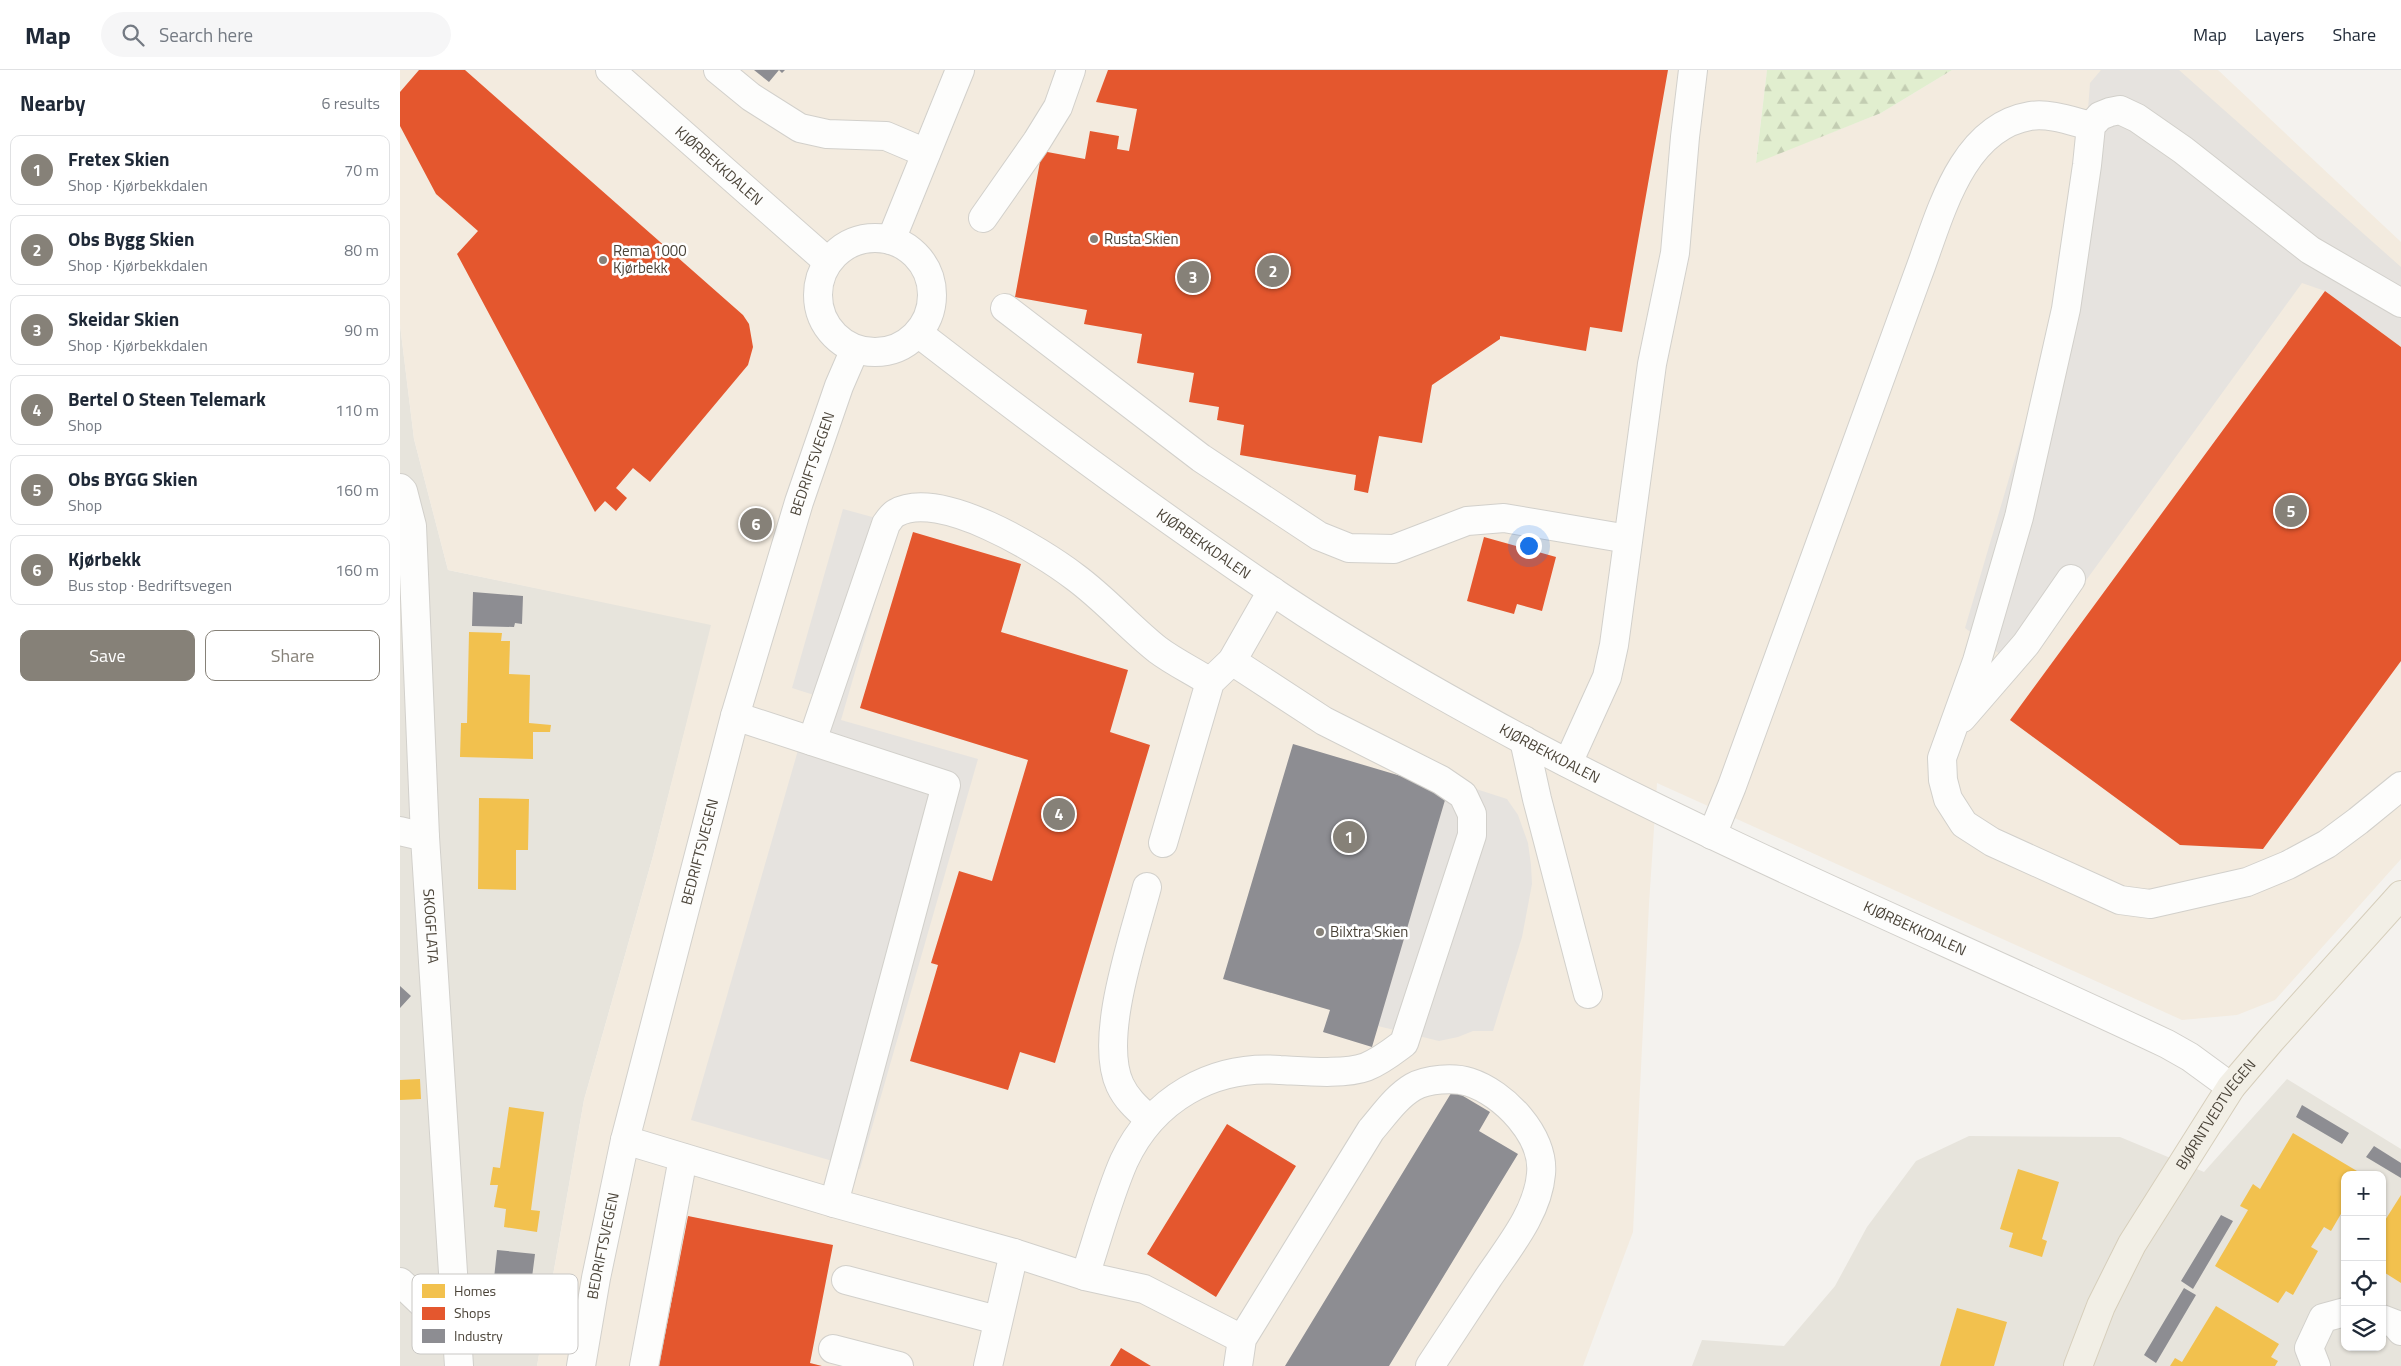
<!DOCTYPE html>
<meta charset="utf-8">
<style>
:root{--surface:#fff;--page:#f6f6f7;--text:#1f2937;--muted:#747a83;--line:#e0e1e3;--accent:#868178}
body{margin:0;font-family:"Titillium Web",sans-serif;background:var(--page);color:var(--text)}
.controls{position:absolute;right:15px;bottom:15px;display:grid;overflow:hidden;border-radius:10px;box-shadow:0 1px 4px #0004}
.controls button{width:45px;height:45px;display:grid;place-items:center;padding:0;border:0;border-bottom:1px solid var(--line);background:var(--surface);color:var(--text);font:25px sans-serif}
.you{position:absolute;left:1128px;top:475px;width:18px;height:18px;margin:-12px;border:4px solid #fff;border-radius:50%;background:#1a73e8;box-shadow:0 0 0 8px #1a73e833}
.badge{display:grid;place-items:center;width:32px;height:32px;border-radius:50%;background:var(--accent);color:#fff;font-size:16px;font-weight:700}
.pin{position:absolute;translate:-50% -50%;border:2px solid #fff;box-shadow:0 1px 5px #0006}
.list{margin:0;padding:0;list-style:none}
h2{display:flex;justify-content:space-between;align-items:center;height:65px;margin:0;padding:0 20px;font-size:21px}
h2 small{font-size:16px;font-weight:400;color:var(--muted)}
.list li{display:grid;grid-template-columns:32px 1fr auto;gap:15px;align-items:center;box-sizing:border-box;height:70px;margin:0 10px 10px;padding:0 10px;border:1px solid var(--line);border-radius:10px}
.list b{display:block;font-size:19px;white-space:nowrap}
.list p{margin:0;font-size:16px;white-space:nowrap;color:var(--muted)}
.list em{font-size:16px;font-style:normal;color:var(--muted)}
.actions{display:flex;gap:10px;padding:15px 20px}
.actions a{flex:1;padding:11px 0;border:1px solid var(--accent);border-radius:10px;text-align:center;font-size:18px;color:var(--accent)}
.actions .main{background:var(--accent);color:#fff}
.icon{flex:none;width:28px;height:28px;fill:none;stroke:currentColor;stroke-width:2;stroke-linecap:round;stroke-linejoin:round}
.map{position:relative;flex:none;width:2001px;height:1296px;overflow:hidden}
header{display:flex;align-items:center;gap:30px;box-sizing:border-box;height:70px;padding:0 25px;background:var(--surface);border-bottom:1px solid var(--line)}
header strong{font-size:24px}
nav{display:flex;gap:28px;margin-inline-start:auto;font-size:18px}
.search{width:350px;height:45px;background:var(--page);display:flex;align-items:center;gap:12px;box-sizing:border-box;padding:0 18px;border-radius:28px;color:var(--muted);font-size:19px}
main{display:flex}
aside{flex:1;background:var(--surface)}
.map>svg:first-child{display:block}
.residential{fill:#e7e4dc;fill-rule:evenodd}
.commercial{fill:#f3ebdf}
.forest{fill:url(#forest-firs)}
.parking{fill:#e6e3df}
.homes{fill:#f2c14e}
.shops{fill:#e4572e}
.industry{fill:#8d8d92}
.lines{fill:none;stroke-linecap:round;stroke-linejoin:round}
.minor-casing{stroke:#d2d0cb;stroke-width:30}
.major-casing{stroke:#d6cebb;stroke-width:30}
.minor{stroke:#fdfdfc;stroke-width:28}
.major{stroke:#f2efe6;stroke-width:28}
.poi-dot{fill:#868178;stroke:#fff;stroke-width:2}
.labels{text-anchor:middle;stroke-width:5;stroke-linejoin:round;paint-order:stroke}
.street-label{font-size:15px;fill:#4b4439;stroke:#fff}
.poi-label{font-size:15px;fill:#4b4439;stroke:#fff;text-anchor:start}
.key{fill:#fff;stroke:#c9c7c4;stroke-width:1}
.key-label{font-size:14px;fill:#4b4439}
</style>
<header>
<strong>Map</strong>
<div class="search"><svg class="icon" aria-label="search" viewBox="0 0 24 24"><circle cx="10" cy="10" r="6"/><path d="M15 15l6 6"/></svg>Search here</div>
<nav><a>Map</a><a>Layers</a><a>Share</a></nav>
</header>
<main>
<aside>
<h2>Nearby<small>6 results</small></h2>
<ul class="list">
<li><span class="badge">1</span><div><b>Fretex Skien</b><p>Shop · Kjørbekkdalen</p></div><em>70 m</em></li>
<li><span class="badge">2</span><div><b>Obs Bygg Skien</b><p>Shop · Kjørbekkdalen</p></div><em>80 m</em></li>
<li><span class="badge">3</span><div><b>Skeidar Skien</b><p>Shop · Kjørbekkdalen</p></div><em>90 m</em></li>
<li><span class="badge">4</span><div><b>Bertel O Steen Telemark</b><p>Shop</p></div><em>110 m</em></li>
<li><span class="badge">5</span><div><b>Obs BYGG Skien</b><p>Shop</p></div><em>160 m</em></li>
<li><span class="badge">6</span><div><b>Kjørbekk</b><p>Bus stop · Bedriftsvegen</p></div><em>160 m</em></li>
</ul>
<div class="actions"><a class="main">Save</a><a>Share</a></div>
</aside>
<div class="map">
<svg width="2001" height="1296" viewBox="0 0 2001 1296">
<defs>
<pattern id="forest-firs" width="22" height="20" patternUnits="userSpaceOnUse" patternTransform="scale(1.25)"><rect width="22" height="20" fill="#e1eecf"/><path d="M5 1l3.5 6h-7zM16 11l3.5 6h-7z" fill="#c3cdb2"/></pattern>
</defs>
<rect width="100%" height="100%" fill="#f4f2ee"/>
<path class="residential" d="M 0,255 L 14,369 L 48,500 L 312,554 L 253,786 L 184,1030 L 137,1296 L 0,1296 Z
M 1887,1009 L 2001,1079 L 2001,1296 L 1292,1296 L 1302,1270 L 1384,1276 L 1435,1216 L 1467,1157 L 1516,1091 L 1569,1066 L 1720,1067 L 1804,1102 ZM 1945,1105 L 1982,1105 L 1982,1277 L 1945,1277 Z"/>
<path class="commercial" d="M 0,0 L 1367,0 L 1356,92 L 1481,43 L 1552,0 L 1818,0 L 2001,172 L 2001,789 L 1875,930 L 1837,945 L 1782,950 L 1257,713 L 1249,834 L 1233,1162 L 1183,1296 L 137,1296 L 184,1030 L 253,786 L 311,555 L 48,500 L 14,369 L 0,255 Z"/>
<path class="forest" d="M 1367,0 L 1552,0 L 1481,43 L 1356,93 Z"/>
<path class="parking" d="M 1701,0 L 1779,0 L 2001,197 L 2001,277 L 1925,221 L 1902,213 L 1621,600 L 1565,558 L 1638,310 L 1682,118 L 1690,13 Z
M 443,439 L 498,454 L 441,650 L 578,689 L 460,1099 L 291,1050 L 414,625 L 392,618 Z
M 1073,718 L 1107,729 L 1118,745 L 1128,773 L 1131,795 L 1132,814 L 1122,867 L 1093,961 L 1073,961 L 1058,967 L 1039,971 L 978,956 L 1048,720 Z"/>
<path class="homes" d="M 69,562 L 102,563 L 101,571 L 110,571 L 109,604 L 130,605 L 129,653 L 151,655 L 150,662 L 133,662 L 133,689 L 60,687 L 61,653 L 67,653 Z
M 79,728 L 129,729 L 128,780 L 116,780 L 116,820 L 78,819 Z
M 20,1009 L 21,1029 L 0,1030 L 0,1010 Z
M 109,1037 L 144,1042 L 131,1140 L 140,1141 L 137,1162 L 104,1157 L 106,1139 L 94,1137 L 98,1115 L 90,1115 L 93,1097 L 100,1098 Z
M 1893,1063 L 1957,1101 L 1954,1105 L 1945,1105 L 1945,1137 L 1931,1161 L 1924,1157 L 1911,1177 L 1918,1181 L 1893,1225 L 1886,1221 L 1878,1233 L 1815,1196 L 1848,1140 L 1840,1136 L 1853,1114 L 1860,1119 Z
M 1618,1099 L 1659,1112 L 1642,1169 L 1647,1171 L 1642,1187 L 1609,1177 L 1613,1163 L 1600,1159 Z
M 2001,1125 L 2001,1213 L 1982,1201 L 1982,1155 Z
M 1816,1236 L 1879,1274 L 1871,1287 L 1878,1291 L 1875,1296 L 1770,1296 L 1775,1288 L 1782,1292 Z
M 1557,1238 L 1607,1252 L 1594,1296 L 1540,1296 Z"/>
<path class="shops" d="M 19,0 L 65,0 L 343,245 L 349,254 L 353,277 L 348,295 L 250,412 L 233,398 L 216,418 L 227,428 L 216,441 L 205,431 L 195,442 L 57,184 L 78,161 L 36,124 L 0,56 L 0,22 Z
M 708,0 L 1268,0 L 1222,262 L 1190,257 L 1186,281 L 1100,266 L 1100,269 L 1032,315 L 1022,373 L 979,366 L 968,423 L 954,420 L 956,405 L 840,385 L 844,355 L 817,350 L 819,337 L 789,332 L 794,303 L 737,293 L 742,264 L 684,254 L 687,240 L 615,227 L 642,81 L 685,89 L 690,61 L 719,66 L 717,79 L 729,81 L 737,39 L 696,32 Z
M 1925,221 L 2001,277 L 2001,591 L 1863,779 L 1780,775 L 1610,650 Z
M 513,462 L 621,494 L 601,562 L 728,600 L 710,662 L 750,675 L 655,993 L 620,982 L 608,1020 L 510,991 L 538,895 L 531,893 L 559,801 L 592,811 L 628,690 L 460,638 Z
M 1084,467 L 1156,487 L 1142,541 L 1117,534 L 1114,544 L 1067,531 Z
M 827,1054 L 896,1096 L 816,1227 L 747,1184 Z
M 288,1146 L 433,1175 L 410,1293 L 422,1296 L 259,1296 Z
M 721,1278 L 751,1296 L 710,1296 Z"/>
<path class="industry" d="M 354,0 L 385,0 L 382,3 L 379,0 L 369,12 Z
M 73,522 L 123,526 L 122,554 L 115,553 L 114,557 L 72,556 Z
M 893,674 L 1048,720 L 972,977 L 923,962 L 930,940 L 823,909 Z
M 0,916 L 11,926 L 0,938 Z
M 1053,1020 L 1090,1042 L 1079,1061 L 1118,1084 L 989,1296 L 885,1296 Z
M 1902,1035 L 1949,1063 L 1942,1074 L 1896,1047 Z
M 1974,1076 L 2001,1093 L 2001,1108 L 1966,1087 Z
M 1821,1145 L 1833,1151 L 1793,1219 L 1781,1211 Z
M 97,1180 L 135,1184 L 130,1223 L 93,1218 Z
M 1784,1218 L 1796,1225 L 1756,1293 L 1744,1285 Z"/>
<g class="lines">
<g class="minor-casing">
<g id="minor">
<path id="s1" d="M 210,0 L 428,192"/>
<path d="M 318,0 L 351,27 L 400,58 L 427,64 L 486,66 L 526,83"/>
<path d="M 583,148 L 637,71 L 658,37 L 671,0"/>
<circle cx="475" cy="225" r="57"/>
<path d="M 491,170 L 560,0"/>
<path d="M 2001,233 L 1910,180 L 1783,80 L 1737,48 L 1720,40 L 1710,42 L 1700,46 L 1691,56 L 1687,95 L 1666,239 L 1619,447 L 1577,591 L 1542,688 L 1543,710 L 1548,729 L 1564,754 L 1592,772 L 1720,830 L 1750,834 L 1847,812 L 1888,795 L 1927,774 L 1958,751 L 2001,716"/>
<path d="M 605,238 L 801,388 L 919,466 L 949,478 L 994,479 L 1067,451 L 1104,448 L 1228,469"/>
<path id="s2" d="M 518,263 C 633,352 749,438 869,519 C 951,575 1038,624 1125,671 C 1334,782 1553,873 1767,974 L 1790,987 L 1831,1017"/>
<path id="s3" d="M 0,418 L 3,421 L 12,456 L 25,767 L 59,1296"/>
<path d="M 335,646 L 546,715 L 434,1133"/>
<path d="M 1562,648 L 1626,574 L 1671,509"/>
<path d="M 1124,670 L 1137,729 L 1188,924"/>
<path d="M 412,671 L 486,454 C 489,450 492,445 496,443 C 539,418 641,481 675,507 C 705,529 729,557 758,580 C 774,592 793,601 810,612"/>
<path d="M 1168,693 L 1207,607 L 1214,575 L 1252,294 L 1275,183 L 1285,67 L 1293,0"/>
<path d="M 0,761 L 25,767"/>
<path d="M 1312,765 L 1332,716 L 1517,207 C 1539,150 1559,58 1630,46 C 1650,43 1671,51 1691,56"/>
<path d="M 763,773 L 810,612 L 832,591 L 872,521"/>
<path d="M 747,817 C 734,867 698,968 720,1015 C 727,1030 738,1039 750,1050"/>
<path d="M 225,1070 L 434,1133 L 614,1183 L 685,1206 L 744,1219 L 842,1269"/>
<path d="M 685,1206 C 697,1170 709,1125 724,1091 C 753,1029 812,995 880,1000 C 903,1001 945,1005 966,997 C 981,991 992,982 1004,973 L 1072,765 L 1072,744 L 1063,725 L 1041,710 L 924,651 L 832,591"/>
<path d="M 446,1210 L 597,1250"/>
<path d="M 0,1212 L 58,1267"/>
<path d="M 1982,1249 L 1995,1254 L 2001,1261"/>
<path d="M 433,1279 L 499,1296"/>
<path id="s4" d="M 181,1296 L 196,1208 L 225,1070 L 335,646 L 399,432 L 439,316 L 455,279"/>
<path d="M 244,1296 L 283,1088"/>
<path d="M 588,1296 L 614,1183"/>
<path d="M 838,1296 L 842,1269 L 971,1060 C 984,1045 996,1027 1013,1017 C 1027,1009 1054,1007 1069,1012 C 1104,1023 1145,1066 1141,1104 C 1138,1142 1109,1177 1088,1208 C 1069,1237 1049,1267 1030,1296"/>
<path d="M 1916,1296 L 1909,1278 L 1923,1248 L 1945,1242"/>
</g>
</g>
<g class="major-casing">
<g id="major">
<path id="s5" d="M 1678,1296 L 1701,1236 L 1732,1174 L 1831,1017 L 1871,970 L 2001,825"/>
</g>
</g>
<use href="#minor" class="minor"/>
<use href="#major" class="major"/>
</g>
<g class="poi-dot">
<circle cx="694" cy="169" r="5"/>
<circle cx="203" cy="190" r="5"/>
<circle cx="920" cy="862" r="5"/>
</g>
<g class="labels">
<g class="street-label">
<text dy="5" stroke="none"><textPath href="#s1" startOffset="145">KJØRBEKKDALEN</textPath></text>
<text dy="5" stroke="none"><textPath href="#s4" startOffset="932">BEDRIFTSVEGEN</textPath></text>
<text dy="5" stroke="none"><textPath href="#s2" startOffset="355">KJØRBEKKDALEN</textPath></text>
<text dy="5" stroke="none"><textPath href="#s2" startOffset="760">KJØRBEKKDALEN</textPath></text>
<text dy="5" stroke="none"><textPath href="#s4" startOffset="528">BEDRIFTSVEGEN</textPath></text>
<text dy="5" stroke="none"><textPath href="#s3" startOffset="441">SKOGFLATA</textPath></text>
<text dy="5" stroke="none"><textPath href="#s2" startOffset="1165">KJØRBEKKDALEN</textPath></text>
<text dy="5" stroke="none"><textPath href="#s5" startOffset="288">BJØRNTVEDTVEGEN</textPath></text>
<text dy="5" stroke="none"><textPath href="#s4" startOffset="122">BEDRIFTSVEGEN</textPath></text>
</g>
<g class="poi-label">
<text x="704" y="174">Rusta Skien</text>
<text x="213" y="186">Rema 1000<tspan x="213" dy="17">Kjørbekk</tspan></text>
<text x="930" y="867">Bilxtra Skien</text>
</g>
</g>
<rect x="12" y="1204" width="166" height="80" rx="8" class="key"/>
<rect x="22" y="1214" width="23" height="14" fill="#f2c14e"/>
<rect x="22" y="1237" width="23" height="13" fill="#e4572e"/>
<rect x="22" y="1259" width="23" height="14" fill="#8d8d92"/>
<g class="key-label">
<text x="54" y="1226">Homes</text>
<text x="54" y="1248">Shops</text>
<text x="54" y="1271">Industry</text>
</g>
</svg>
<div class="controls">
<button>+</button>
<button>−</button>
<button><svg class="icon" aria-label="locate" viewBox="0 0 24 24"><circle cx="12" cy="12" r="6"/><path d="M12 2v4M12 18v4M2 12h4M18 12h4"/></svg></button>
<button><svg class="icon" aria-label="layers" viewBox="0 0 24 24"><path d="M12 4l9 5-9 5-9-5zM3 14l9 5 9-5"/></svg></button>
</div>
<div class="you"></div>
<div class="pin badge" style="left:949px;top:767px">1</div>
<div class="pin badge" style="left:873px;top:201px">2</div>
<div class="pin badge" style="left:793px;top:207px">3</div>
<div class="pin badge" style="left:659px;top:744px">4</div>
<div class="pin badge" style="left:1891px;top:441px">5</div>
<div class="pin badge" style="left:356px;top:454px">6</div>
</div>
</main>
